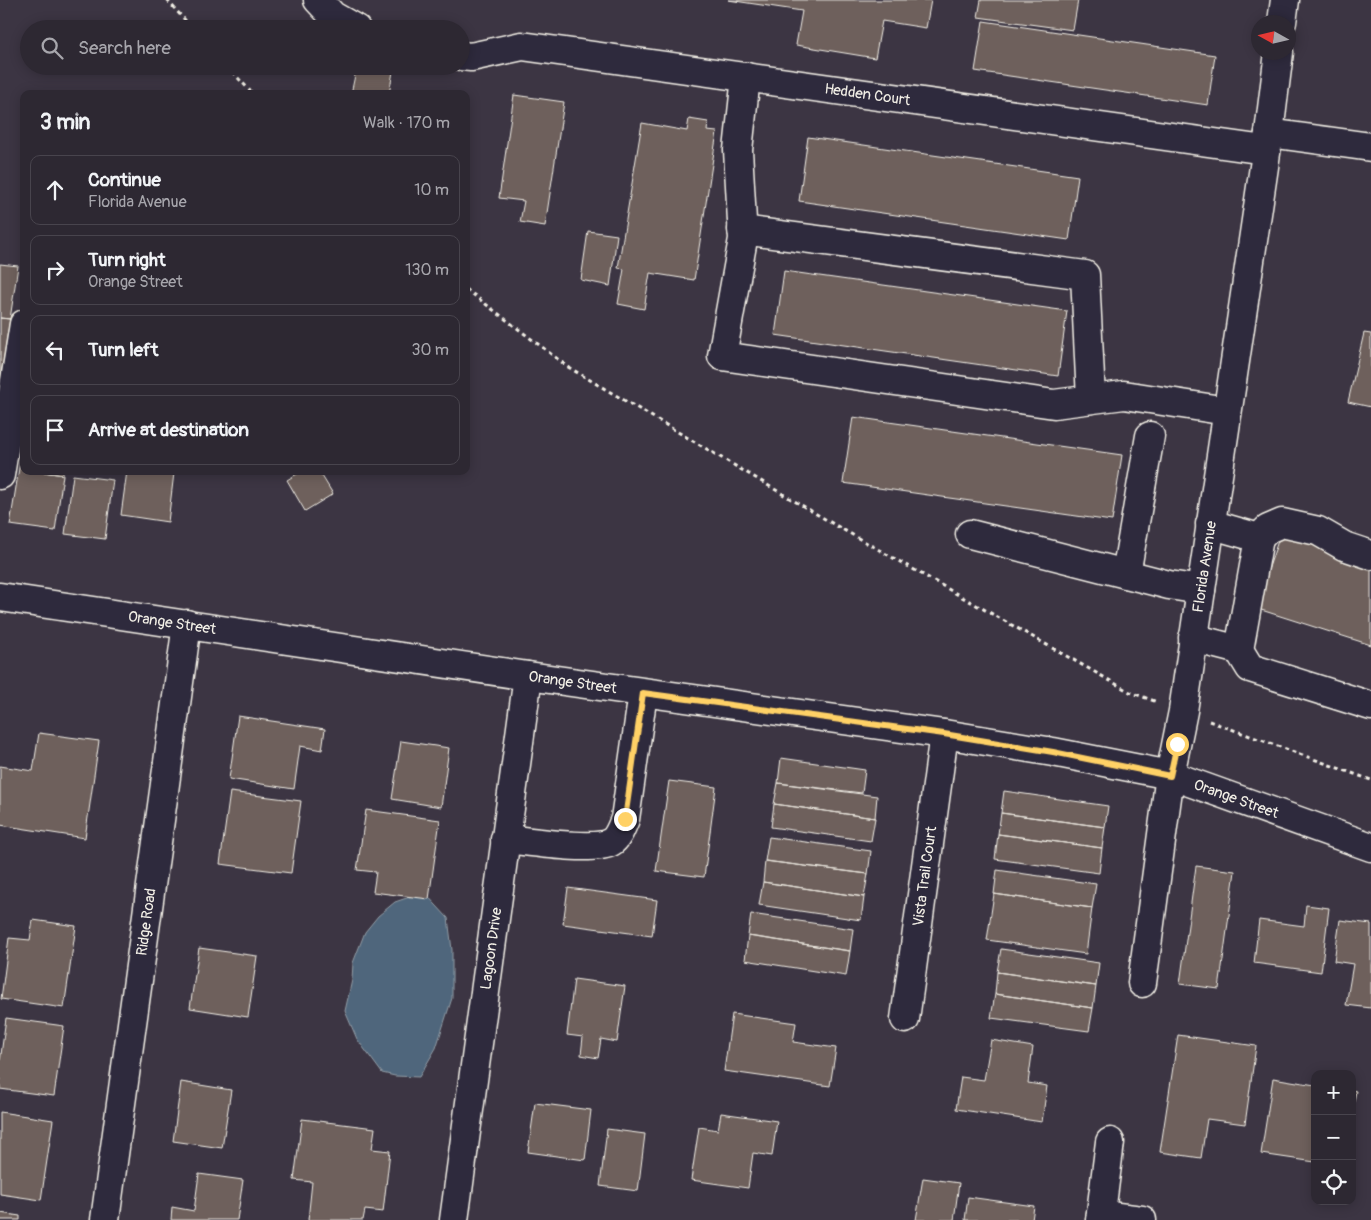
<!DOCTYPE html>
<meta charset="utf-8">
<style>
:root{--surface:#2d2832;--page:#35303a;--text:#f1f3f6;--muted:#a7a6ac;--line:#48444d}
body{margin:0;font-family:Pangolin,sans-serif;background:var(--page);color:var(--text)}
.controls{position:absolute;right:15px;bottom:15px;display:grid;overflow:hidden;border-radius:10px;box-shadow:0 2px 12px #0003}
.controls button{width:45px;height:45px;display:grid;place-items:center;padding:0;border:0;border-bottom:1px solid var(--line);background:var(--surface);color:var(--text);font:25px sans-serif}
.compass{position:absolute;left:1251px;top:15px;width:45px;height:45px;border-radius:50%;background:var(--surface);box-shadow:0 2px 12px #0003;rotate:278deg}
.stop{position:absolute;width:15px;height:15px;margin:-11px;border:4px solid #ffd166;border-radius:50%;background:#fff}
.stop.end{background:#ffd166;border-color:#fff;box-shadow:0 1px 5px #0008}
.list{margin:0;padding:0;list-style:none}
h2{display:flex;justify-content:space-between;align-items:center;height:65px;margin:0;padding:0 20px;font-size:21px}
h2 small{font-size:16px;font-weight:400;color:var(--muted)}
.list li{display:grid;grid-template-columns:32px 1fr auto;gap:15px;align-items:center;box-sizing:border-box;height:70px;margin:0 10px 10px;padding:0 10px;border:1px solid var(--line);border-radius:10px}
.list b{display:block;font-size:19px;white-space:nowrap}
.list p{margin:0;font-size:16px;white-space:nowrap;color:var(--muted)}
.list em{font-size:16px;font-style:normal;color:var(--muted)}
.icon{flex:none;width:28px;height:28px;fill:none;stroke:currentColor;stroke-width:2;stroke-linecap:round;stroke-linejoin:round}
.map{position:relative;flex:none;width:1371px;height:1220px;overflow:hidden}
.search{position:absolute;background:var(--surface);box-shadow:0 2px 12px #0003;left:20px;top:20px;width:450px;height:55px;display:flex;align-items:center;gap:12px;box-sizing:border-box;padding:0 18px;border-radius:28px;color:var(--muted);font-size:19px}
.panel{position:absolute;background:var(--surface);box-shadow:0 2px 12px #0003;left:20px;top:90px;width:450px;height:385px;border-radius:10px}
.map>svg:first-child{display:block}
.water{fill:#50667b;stroke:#929ea7}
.building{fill:#6e605c;stroke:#f4f1e8}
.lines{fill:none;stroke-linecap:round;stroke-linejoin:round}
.minor-casing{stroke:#f4f1e8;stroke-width:31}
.path{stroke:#f4f1e8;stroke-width:3;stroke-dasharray:4 4;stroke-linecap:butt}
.minor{stroke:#2f2a3d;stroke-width:28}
.route{stroke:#ffd166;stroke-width:6}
.labels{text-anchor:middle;stroke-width:4.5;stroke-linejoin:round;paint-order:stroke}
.street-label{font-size:15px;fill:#f4f1e8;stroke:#2f2a3d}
</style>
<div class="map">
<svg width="1371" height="1220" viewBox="0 0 1371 1220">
<rect width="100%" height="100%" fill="#3c3543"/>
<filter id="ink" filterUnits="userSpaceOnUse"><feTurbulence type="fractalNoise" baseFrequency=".02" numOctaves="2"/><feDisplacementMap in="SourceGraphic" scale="10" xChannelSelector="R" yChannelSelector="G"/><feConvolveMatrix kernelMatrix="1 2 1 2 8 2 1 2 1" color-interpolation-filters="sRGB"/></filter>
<g filter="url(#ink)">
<path class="water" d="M 424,892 L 448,918 L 452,950 L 452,998 L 436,1048 L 419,1077 L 395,1076 L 382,1073 L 357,1039 L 345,1011 L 352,980 L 353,963 L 365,932 L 378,916 L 395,902 Z"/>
<path class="building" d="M 728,0 L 931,0 L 926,28 L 882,21 L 875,58 L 796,45 L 802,11 Z
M 981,0 L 1078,0 L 1073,30 L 978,17 Z
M 983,21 L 1215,55 L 1208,105 L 975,71 Z
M 357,66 L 394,66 L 389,94 L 351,94 Z
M 514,95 L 564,102 L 545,226 L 520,222 L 524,201 L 499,198 Z
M 689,119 L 708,122 L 707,131 L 717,132 L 694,280 L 650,273 L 644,309 L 618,304 L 624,269 L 618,268 L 642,123 L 687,131 Z
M 808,137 L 1078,176 L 1069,240 L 799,201 Z
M 588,231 L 617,235 L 610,286 L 581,280 Z
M 0,264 L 18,266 L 10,319 L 0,318 Z
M 784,271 L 1067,311 L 1058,376 L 775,335 Z
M 0,318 L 10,319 L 1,376 L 0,376 Z
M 1364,333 L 1371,334 L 1371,407 L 1348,402 Z
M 853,417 L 1122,455 L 1112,521 L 843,483 Z
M 24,439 L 24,469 L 19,468 Z
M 19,468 L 24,469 L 24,471 L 37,471 L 63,475 L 55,531 L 10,525 Z
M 37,471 L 63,471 L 63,475 Z
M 127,471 L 155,471 L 174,473 L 168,522 L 121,515 Z
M 302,471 L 319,471 L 333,494 L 305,511 L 287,480 Z
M 73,475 L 113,480 L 105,539 L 65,534 Z
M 1280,535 L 1371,563 L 1371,645 L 1255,608 Z
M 238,716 L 325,729 L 322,750 L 300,746 L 294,789 L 229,779 Z
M 39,733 L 99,741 L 85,838 L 0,825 L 0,766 L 33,771 Z
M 401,741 L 449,748 L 441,807 L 392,799 Z
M 781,758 L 865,770 L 862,793 L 778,783 Z
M 669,781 L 716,787 L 704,877 L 656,871 Z
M 778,783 L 877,796 L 875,818 L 774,804 Z
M 1004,791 L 1108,806 L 1105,827 L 1001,813 Z
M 230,792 L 301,801 L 291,873 L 220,864 Z
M 774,804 L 875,818 L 871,841 L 771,827 Z
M 366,810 L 440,820 L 429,899 L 373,892 L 376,872 L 357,870 Z
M 1001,813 L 1105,827 L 1102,848 L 998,834 Z
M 998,834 L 1102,848 L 1099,873 L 995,859 Z
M 769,837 L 871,851 L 868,874 L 765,861 Z
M 765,861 L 868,874 L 864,897 L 763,882 Z
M 1196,866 L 1235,871 L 1219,989 L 1180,984 Z
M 997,870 L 1096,884 L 1092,908 L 994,894 Z
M 763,882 L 864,897 L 861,920 L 759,905 Z
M 568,888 L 657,900 L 652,936 L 563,924 Z
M 994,894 L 1092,908 L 1086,954 L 987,940 Z
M 1306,905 L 1329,908 L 1321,972 L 1254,963 L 1259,920 L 1304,926 Z
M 751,914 L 853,929 L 850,951 L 748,936 Z
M 33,920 L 76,926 L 64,1008 L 1,999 L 9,938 L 30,940 Z
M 1340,920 L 1371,924 L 1371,1008 L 1346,1005 L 1353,964 L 1334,961 Z
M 748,936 L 850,951 L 846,976 L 745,960 Z
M 199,948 L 257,956 L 248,1017 L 190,1008 Z
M 1001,949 L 1099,963 L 1096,986 L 997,972 Z
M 997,972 L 1096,986 L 1093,1008 L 995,994 Z
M 574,979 L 625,986 L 617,1042 L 601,1039 L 598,1058 L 581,1055 L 583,1037 L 567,1035 Z
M 995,994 L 1093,1008 L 1089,1031 L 991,1018 Z
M 732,1014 L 796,1023 L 793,1042 L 836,1048 L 830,1086 L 724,1071 Z
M 6,1018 L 64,1026 L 54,1096 L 0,1089 L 0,1062 Z
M 1178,1035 L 1256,1046 L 1245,1124 L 1207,1119 L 1201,1158 L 1160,1152 Z
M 991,1040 L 1033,1047 L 1028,1083 L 1047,1086 L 1042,1122 L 956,1109 L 961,1077 L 984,1080 Z
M 1273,1078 L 1315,1085 L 1315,1162 L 1261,1154 Z
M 181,1082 L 231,1090 L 222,1148 L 173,1141 Z
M 1352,1090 L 1356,1091 L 1352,1112 Z
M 535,1103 L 591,1110 L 585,1160 L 528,1152 Z
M 0,1112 L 53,1120 L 41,1200 L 0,1194 Z
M 721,1113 L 777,1121 L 772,1156 L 753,1153 L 748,1188 L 691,1180 L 699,1127 L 718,1130 Z
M 302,1119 L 375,1128 L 372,1149 L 390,1151 L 383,1212 L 365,1210 L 363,1220 L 308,1220 L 312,1182 L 294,1180 Z
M 607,1129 L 645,1134 L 638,1191 L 600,1186 Z
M 199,1174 L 243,1180 L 237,1220 L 171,1220 L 172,1207 L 194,1211 Z
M 923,1178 L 959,1183 L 954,1220 L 916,1220 Z
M 968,1197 L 1034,1206 L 1032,1220 L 965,1220 Z
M 0,1213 L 20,1216 L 20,1220 L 0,1220 Z"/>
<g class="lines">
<g class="minor-casing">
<g id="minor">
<path d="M 318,0 L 333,16 L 356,29"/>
<path d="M 1282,22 L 1285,0"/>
<path id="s1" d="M 461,56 L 471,57 L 522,46 L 1265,150"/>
<path d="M 746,77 L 738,150 L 743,239 L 722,356 L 1054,404 L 1124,395 L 1227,411"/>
<path d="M 1269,133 L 1371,147"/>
<path d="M 742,230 L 1085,275 L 1091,399"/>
<path d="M 0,475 L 24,324"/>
<path d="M 1210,524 L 1259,538 L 1268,529 L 1282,523 L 1318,531 L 1344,546 L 1371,555"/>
<path d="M 970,534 L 1169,585 L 1201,590"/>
<path d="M 1126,574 L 1150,436"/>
<path id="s2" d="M 0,597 L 528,676 L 944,734 L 1053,752 L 1170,775 L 1371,847"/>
<path d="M 1193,638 L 1239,650 L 1250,668 L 1371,706"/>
<path d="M 1239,650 L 1259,538"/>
<path d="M 505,839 C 527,841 594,852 611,842 C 618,838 622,826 625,819 L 643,693"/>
<path id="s3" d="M 1142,983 L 1170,775 L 1183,711 L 1269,133 L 1279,52"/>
<path id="s4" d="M 905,1019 L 944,734"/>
<path d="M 1101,1215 L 1142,1220"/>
<path id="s5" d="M 105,1220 L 187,624"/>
<path id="s6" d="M 454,1220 L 528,676"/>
<path d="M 1100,1220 L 1110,1142"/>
</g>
</g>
<path class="path" d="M 167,0 L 193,29
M 227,66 L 253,94
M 466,289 L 568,367 L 835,525 L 1130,692 L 1157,702
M 1209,721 L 1371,780"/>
<use href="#minor" class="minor"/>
</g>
</g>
<g class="lines" filter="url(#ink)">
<path class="route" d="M 625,819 L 643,693 L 944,734 L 1053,752 L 1170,776 L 1177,744"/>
</g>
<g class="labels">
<g class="street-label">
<text dy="5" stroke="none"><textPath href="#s1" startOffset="411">Hedden Court</textPath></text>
<text dy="5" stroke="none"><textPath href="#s3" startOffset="421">Florida Avenue</textPath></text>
<text dy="5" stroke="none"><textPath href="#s2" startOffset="174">Orange Street</textPath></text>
<text dy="5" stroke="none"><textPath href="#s2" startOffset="579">Orange Street</textPath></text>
<text dy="5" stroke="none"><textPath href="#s2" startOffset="1254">Orange Street</textPath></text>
<text dy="5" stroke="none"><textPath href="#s4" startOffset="144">Vista Trail Court</textPath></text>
<text dy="5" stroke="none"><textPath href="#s5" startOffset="301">Ridge Road</textPath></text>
<text dy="5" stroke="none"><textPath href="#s6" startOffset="274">Lagoon Drive</textPath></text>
</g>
</g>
</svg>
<div class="controls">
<button>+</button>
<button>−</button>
<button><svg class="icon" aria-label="locate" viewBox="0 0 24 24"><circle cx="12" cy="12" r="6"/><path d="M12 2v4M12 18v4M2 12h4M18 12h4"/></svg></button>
</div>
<svg class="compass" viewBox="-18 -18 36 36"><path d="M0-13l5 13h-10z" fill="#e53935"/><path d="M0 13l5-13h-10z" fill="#a7a6ac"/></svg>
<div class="stop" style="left:1177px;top:744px"></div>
<div class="stop end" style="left:625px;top:819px"></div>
<div class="search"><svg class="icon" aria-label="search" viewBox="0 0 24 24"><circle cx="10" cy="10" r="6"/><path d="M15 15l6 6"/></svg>Search here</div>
<section class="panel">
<h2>3 min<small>Walk · 170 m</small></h2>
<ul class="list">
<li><svg class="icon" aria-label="ahead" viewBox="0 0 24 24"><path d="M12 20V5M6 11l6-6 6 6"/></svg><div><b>Continue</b><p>Florida Avenue</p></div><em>10 m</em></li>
<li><svg class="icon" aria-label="right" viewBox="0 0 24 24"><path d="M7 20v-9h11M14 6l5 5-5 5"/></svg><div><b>Turn right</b><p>Orange Street</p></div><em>130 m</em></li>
<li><svg class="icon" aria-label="left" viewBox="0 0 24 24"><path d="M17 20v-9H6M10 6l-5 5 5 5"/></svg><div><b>Turn left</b></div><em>30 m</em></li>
<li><svg class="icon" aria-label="arrive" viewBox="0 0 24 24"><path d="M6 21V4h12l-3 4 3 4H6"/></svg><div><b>Arrive at destination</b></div></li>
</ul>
</section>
</div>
